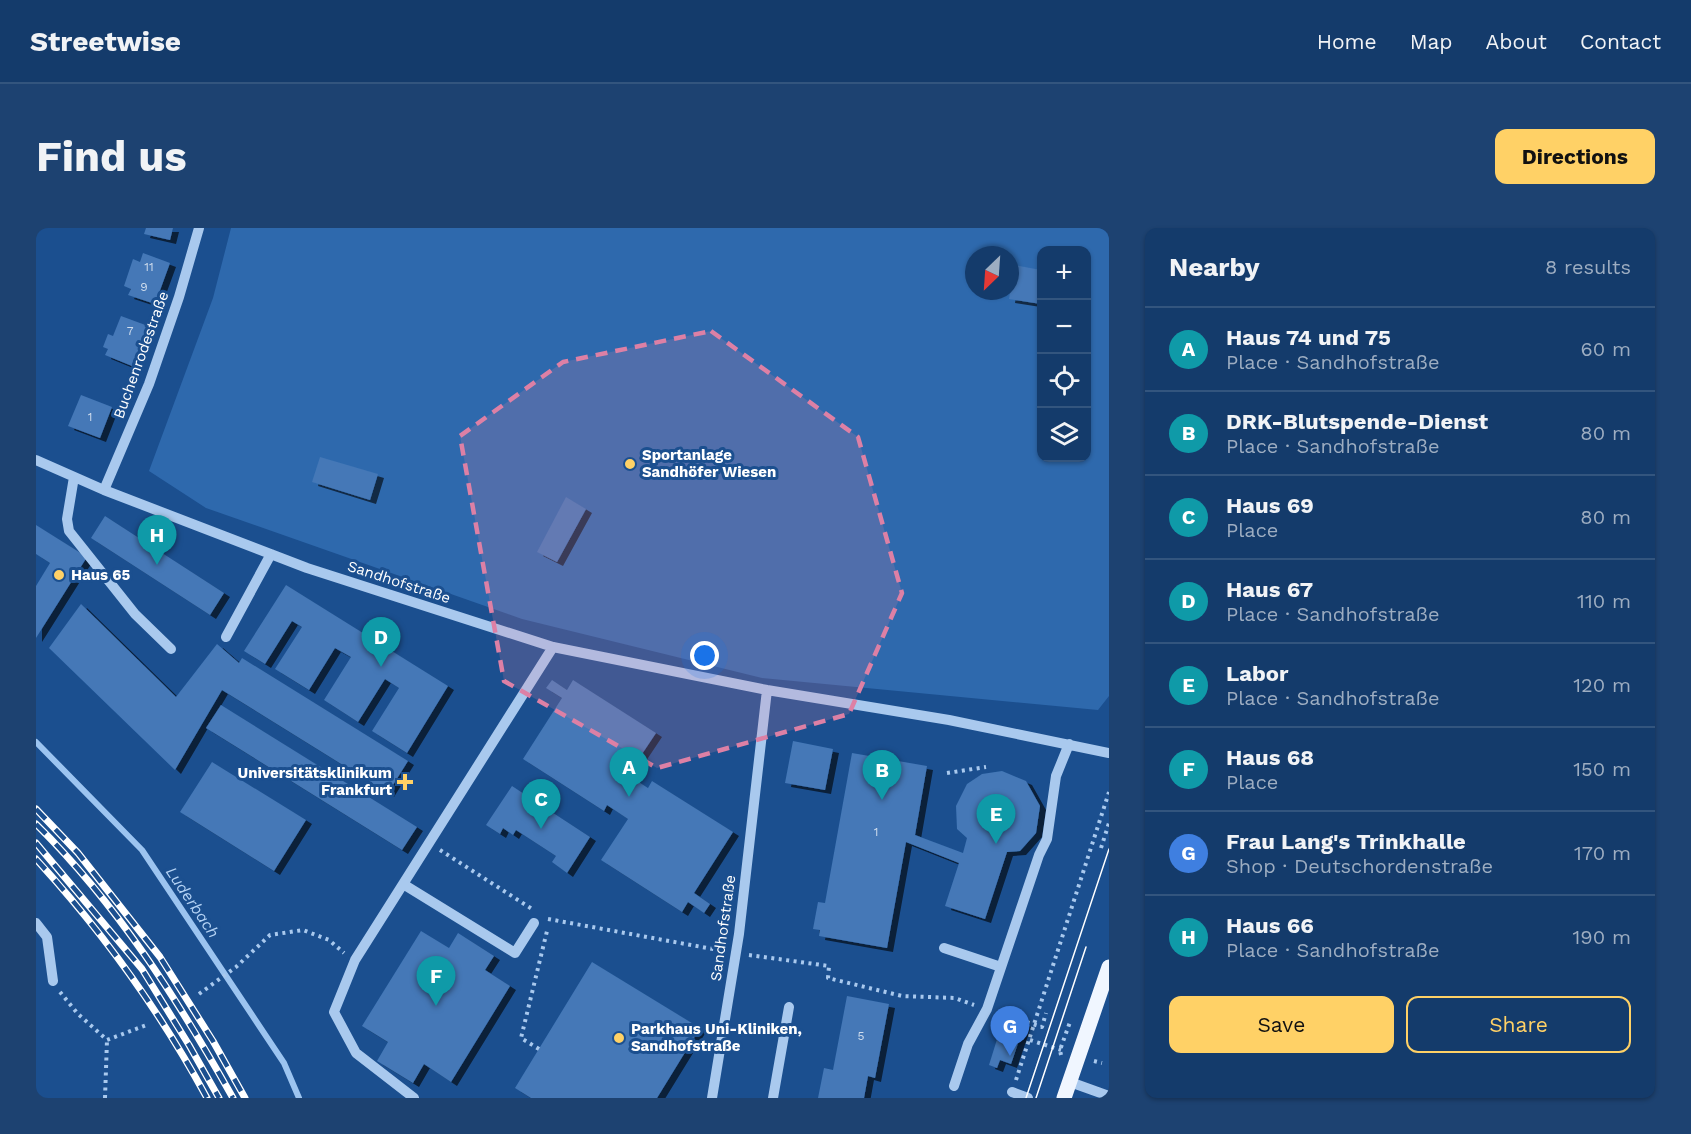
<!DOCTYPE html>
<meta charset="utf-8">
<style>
:root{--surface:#143b6b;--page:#1d4271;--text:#f1f3f6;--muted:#9dadc1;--line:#33557e;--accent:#ffd166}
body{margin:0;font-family:"Work Sans",sans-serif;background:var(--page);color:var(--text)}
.controls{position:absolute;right:18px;top:18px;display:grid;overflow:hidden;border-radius:12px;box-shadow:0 2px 4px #0004}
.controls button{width:54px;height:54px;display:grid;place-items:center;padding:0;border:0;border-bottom:2px solid var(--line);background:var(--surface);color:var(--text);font:30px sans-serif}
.compass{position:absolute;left:929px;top:18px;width:54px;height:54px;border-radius:50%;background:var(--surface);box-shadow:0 2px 4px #0004;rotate:205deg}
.you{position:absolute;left:669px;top:428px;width:21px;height:21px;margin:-15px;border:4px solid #fff;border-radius:50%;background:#1a73e8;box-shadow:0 0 0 9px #1a73e833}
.badge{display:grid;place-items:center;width:39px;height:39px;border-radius:50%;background:var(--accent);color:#fff;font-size:20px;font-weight:700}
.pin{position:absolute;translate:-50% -50px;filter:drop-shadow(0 2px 3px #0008)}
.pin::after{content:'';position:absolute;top:32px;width:21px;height:18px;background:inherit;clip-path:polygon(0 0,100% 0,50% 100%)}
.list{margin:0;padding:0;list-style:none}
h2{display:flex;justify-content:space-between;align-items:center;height:78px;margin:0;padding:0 24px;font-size:26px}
h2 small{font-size:20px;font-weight:400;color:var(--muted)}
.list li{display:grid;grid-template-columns:39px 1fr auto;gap:18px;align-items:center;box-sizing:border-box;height:84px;padding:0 24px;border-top:2px solid var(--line)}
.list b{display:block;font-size:22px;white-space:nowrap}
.list p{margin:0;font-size:20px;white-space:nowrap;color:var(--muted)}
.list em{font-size:20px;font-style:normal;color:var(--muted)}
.actions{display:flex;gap:12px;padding:18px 24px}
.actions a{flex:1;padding:14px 0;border:2px solid var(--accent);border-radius:12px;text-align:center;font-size:21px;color:var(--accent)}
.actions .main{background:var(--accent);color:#111}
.icon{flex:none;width:33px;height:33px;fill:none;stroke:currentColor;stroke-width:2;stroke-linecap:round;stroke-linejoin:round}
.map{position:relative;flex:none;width:1073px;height:870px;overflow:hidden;border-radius:12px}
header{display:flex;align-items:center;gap:36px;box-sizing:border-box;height:84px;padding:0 30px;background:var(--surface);border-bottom:2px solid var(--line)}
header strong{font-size:28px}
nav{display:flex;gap:33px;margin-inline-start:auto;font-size:21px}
.intro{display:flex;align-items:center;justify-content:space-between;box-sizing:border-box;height:144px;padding:0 36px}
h1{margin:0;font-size:42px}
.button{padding:15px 27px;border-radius:12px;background:var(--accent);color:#111;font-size:21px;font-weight:700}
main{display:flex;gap:36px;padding:0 36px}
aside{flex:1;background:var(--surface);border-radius:12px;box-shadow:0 2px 4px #0004}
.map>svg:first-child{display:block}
.green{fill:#2e69ad;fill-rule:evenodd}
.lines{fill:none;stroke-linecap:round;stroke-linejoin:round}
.stream{stroke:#9cc4f0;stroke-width:6}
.building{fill:#4478b7;filter:url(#shadow)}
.path{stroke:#a9c9ee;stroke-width:4;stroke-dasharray:3 4.5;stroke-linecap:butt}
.minor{stroke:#a9c9ee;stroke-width:10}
.major{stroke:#f0f6ff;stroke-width:15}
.tram{stroke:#fff;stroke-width:1.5}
.rail-casing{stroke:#fff;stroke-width:7}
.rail{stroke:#1b4f8f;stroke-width:4.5;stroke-dasharray:14;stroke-linecap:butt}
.marked{fill:#dd80a5;fill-opacity:0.2;stroke:#dd80a5;stroke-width:4.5;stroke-dasharray:12 8;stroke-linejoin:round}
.poi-dot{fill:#ffd166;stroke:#1b4f8f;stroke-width:2}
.labels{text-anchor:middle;stroke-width:6;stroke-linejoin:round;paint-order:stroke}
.number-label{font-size:12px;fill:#d0dded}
.street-label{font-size:15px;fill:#fff;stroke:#1b4f8f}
.poi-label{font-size:15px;font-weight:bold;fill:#fff;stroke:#1b4f8f;text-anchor:start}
.water-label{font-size:16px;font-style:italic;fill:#b5d3f5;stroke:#1b4f8f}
</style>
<header>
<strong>Streetwise</strong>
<nav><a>Home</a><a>Map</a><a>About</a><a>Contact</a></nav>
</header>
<div class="intro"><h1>Find us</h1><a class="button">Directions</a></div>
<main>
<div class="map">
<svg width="1073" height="870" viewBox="0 0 1073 870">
<defs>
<filter id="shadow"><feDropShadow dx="6" dy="4" stdDeviation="0" flood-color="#0009"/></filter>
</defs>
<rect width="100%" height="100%" fill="#1b4f8f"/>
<path class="green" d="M 195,0 L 1073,0 L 1073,468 L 1062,482 L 726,450 L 486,391 L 170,280 L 113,243 L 177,70 ZM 1005,22 L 1050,22 L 1050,230 L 1005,230 ZM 938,27 L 974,27 L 974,63 L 938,63 Z"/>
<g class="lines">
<path class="stream" d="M 0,514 L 106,622 L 248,835 L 263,870"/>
</g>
<path class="building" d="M 110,0 L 137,0 L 134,12 L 108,6 Z
M 107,25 L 134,35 L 119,76 L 92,67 L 95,61 L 88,58 L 97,31 L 104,34 Z
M 978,37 L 1005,42 L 1005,76 L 973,71 Z
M 85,88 L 112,98 L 96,138 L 69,127 L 72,121 L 67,119 L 72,106 L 77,108 Z
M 45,167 L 76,179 L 64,210 L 32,198 Z
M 284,229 L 342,246 L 334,272 L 276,254 Z
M 530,269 L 550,281 L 521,334 L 501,324 Z
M 69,288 L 188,365 L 174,387 L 55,310 Z
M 0,297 L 51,329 L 0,410 L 0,358 L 14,335 L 0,326 Z
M 250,357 L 412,458 L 371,525 L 336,503 L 363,460 L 349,451 L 322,494 L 288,472 L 315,429 L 299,420 L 273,462 L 239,441 L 266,399 L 256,393 L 229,436 L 208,423 Z
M 45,376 L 140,469 L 181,416 L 203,435 L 206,430 L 372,533 L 352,565 L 186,462 L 139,542 L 13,420 Z
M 516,452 L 531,462 L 537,452 L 620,505 L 592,547 L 612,560 L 616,553 L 697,604 L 658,665 L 674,676 L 668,685 L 652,674 L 646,684 L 565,632 L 592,591 L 571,577 L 568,583 L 487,531 L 526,470 L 510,460 Z
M 185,477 L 381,599 L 366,622 L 170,500 Z
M 757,513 L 797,521 L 789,562 L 749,555 Z
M 816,525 L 891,538 L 879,607 L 927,625 L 931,610 L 921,601 L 920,578 L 931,556 L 946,546 L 966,543 L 990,553 L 1004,578 L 1000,605 L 984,623 L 971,624 L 949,691 L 909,678 L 923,635 L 870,614 L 851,720 L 783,708 L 784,702 L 777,701 L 782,674 L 789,675 Z
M 176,534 L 270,592 L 238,643 L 144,584 Z
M 476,558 L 554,609 L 531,645 L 516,634 L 520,628 L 480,602 L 477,607 L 467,600 L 464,606 L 450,597 Z
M 385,703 L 413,720 L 422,705 L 458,728 L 449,742 L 474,758 L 415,854 L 388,836 L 377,855 L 341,833 L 352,814 L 326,798 Z
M 556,734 L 664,800 L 621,870 L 495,870 L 479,860 Z
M 811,768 L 853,776 L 839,850 L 832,848 L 828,870 L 782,870 L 788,840 L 797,842 Z
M 968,789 L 989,795 L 975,836 L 964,832 L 961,840 L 953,837 Z"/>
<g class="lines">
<path class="path" d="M 911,545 L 950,539
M 1065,620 L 1073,595
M 404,622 L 496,681
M 512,691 L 688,723
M 713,727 L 793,738 L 792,750 L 866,768 L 919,770 L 938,777
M 24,764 L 42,786 L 71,812 L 113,796
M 163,766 L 200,739 L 234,707 L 267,702 L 293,712 L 308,725
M 962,785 L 1006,799 L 1010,785
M 994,812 L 1025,822
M 503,821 L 485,810 L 511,703
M 1025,827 L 1024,822 L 1034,794
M 1058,833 L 1066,835
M 980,852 L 1073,564
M 69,870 L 71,812"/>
<path class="minor" d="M 0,232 L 68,262 L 271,340 L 517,419 L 731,462 L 913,492 L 1073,525
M 38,249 L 31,291 L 33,303 L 99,386 L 135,421
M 68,262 L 113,156 L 143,69 L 163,0
M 190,409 L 235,326
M 367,656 L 479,725 L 498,695
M 0,695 L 11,709 L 17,753
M 908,720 L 965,739
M 1034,854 L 1073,868
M 918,858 L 932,816 L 951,781 L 1003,627 L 1011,611 L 1020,548 L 1033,516
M 976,864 L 992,870
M 378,870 L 320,825 L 298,784 L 319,732 L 517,419
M 676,870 L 703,706 L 731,462
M 737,870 L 753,779"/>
<path class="major" d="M 1028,870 L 1073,739"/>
<path class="tram" d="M 990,870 L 1073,621
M 1000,870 L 1050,719"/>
<g class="rail-casing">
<path id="rail" d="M 0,581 L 42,625 L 124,729 L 177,813 L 209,870
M 0,596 C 81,676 142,772 197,870
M 0,615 L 106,741 L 153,817 L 183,870
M 0,631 C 66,703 124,783 171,870"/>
</g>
<use href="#rail" class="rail"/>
</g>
<path class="marked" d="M 675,103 L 822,209 L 866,365 L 813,486 L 621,540 L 468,453 L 424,208 L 527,134 Z"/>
<g class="poi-dot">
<circle cx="594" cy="236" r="6"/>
<circle cx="23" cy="347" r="6"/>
<path d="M366 545h6v6h6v6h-6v6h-6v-6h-6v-6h6z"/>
<circle cx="583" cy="810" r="6"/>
</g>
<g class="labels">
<g class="number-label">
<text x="113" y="43">11</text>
<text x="108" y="63">9</text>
<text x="94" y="107">7</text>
<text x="54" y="193">1</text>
<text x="840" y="608">1</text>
<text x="825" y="812">5</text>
</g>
<g class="street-label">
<text transform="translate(105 127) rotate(-70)" y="5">Buchenrodestraße</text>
<text transform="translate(363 354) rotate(18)" y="5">Sandhofstraße</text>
<text transform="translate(687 700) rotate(-82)" y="5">Sandhofstraße</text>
</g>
<g class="poi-label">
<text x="606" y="232">Sportanlage<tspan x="606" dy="17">Sandhöfer Wiesen</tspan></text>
<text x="35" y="352">Haus 65</text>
<text x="356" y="550" text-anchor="end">Universitätsklinikum<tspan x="356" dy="17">Frankfurt</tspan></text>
<text x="595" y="806">Parkhaus Uni-Kliniken,<tspan x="595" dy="17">Sandhofstraße</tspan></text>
</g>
<g class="water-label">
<text transform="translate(157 674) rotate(56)" y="6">Luderbach</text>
</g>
</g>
</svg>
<div class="controls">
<button>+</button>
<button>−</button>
<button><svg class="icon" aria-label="locate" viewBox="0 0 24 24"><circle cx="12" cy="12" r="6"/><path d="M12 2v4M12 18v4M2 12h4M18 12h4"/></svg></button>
<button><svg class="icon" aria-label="layers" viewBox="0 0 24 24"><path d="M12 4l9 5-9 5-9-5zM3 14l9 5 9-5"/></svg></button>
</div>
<svg class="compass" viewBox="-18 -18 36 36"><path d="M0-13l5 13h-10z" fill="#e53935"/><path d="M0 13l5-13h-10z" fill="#9dadc1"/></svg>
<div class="you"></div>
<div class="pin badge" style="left:593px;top:569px;background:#0f9aa8">A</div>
<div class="pin badge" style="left:846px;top:572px;background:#0f9aa8">B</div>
<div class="pin badge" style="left:505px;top:601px;background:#0f9aa8">C</div>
<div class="pin badge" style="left:345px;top:439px;background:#0f9aa8">D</div>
<div class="pin badge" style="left:960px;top:616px;background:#0f9aa8">E</div>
<div class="pin badge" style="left:400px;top:778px;background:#0f9aa8">F</div>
<div class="pin badge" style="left:974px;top:828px;background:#3f7fe0">G</div>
<div class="pin badge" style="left:121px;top:337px;background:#0f9aa8">H</div>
</div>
<aside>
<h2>Nearby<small>8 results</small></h2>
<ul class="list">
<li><span class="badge" style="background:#0f9aa8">A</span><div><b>Haus 74 und 75</b><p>Place · Sandhofstraße</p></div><em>60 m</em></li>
<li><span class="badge" style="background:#0f9aa8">B</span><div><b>DRK-Blutspende-Dienst</b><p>Place · Sandhofstraße</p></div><em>80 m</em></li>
<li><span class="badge" style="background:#0f9aa8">C</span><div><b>Haus 69</b><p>Place</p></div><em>80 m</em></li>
<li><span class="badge" style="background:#0f9aa8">D</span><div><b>Haus 67</b><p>Place · Sandhofstraße</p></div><em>110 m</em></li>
<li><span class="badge" style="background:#0f9aa8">E</span><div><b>Labor</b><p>Place · Sandhofstraße</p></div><em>120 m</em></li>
<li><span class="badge" style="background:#0f9aa8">F</span><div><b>Haus 68</b><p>Place</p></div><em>150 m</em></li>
<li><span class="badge" style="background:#3f7fe0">G</span><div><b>Frau Lang's Trinkhalle</b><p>Shop · Deutschordenstraße</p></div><em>170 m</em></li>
<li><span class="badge" style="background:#0f9aa8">H</span><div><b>Haus 66</b><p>Place · Sandhofstraße</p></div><em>190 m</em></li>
</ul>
<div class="actions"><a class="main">Save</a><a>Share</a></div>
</aside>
</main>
